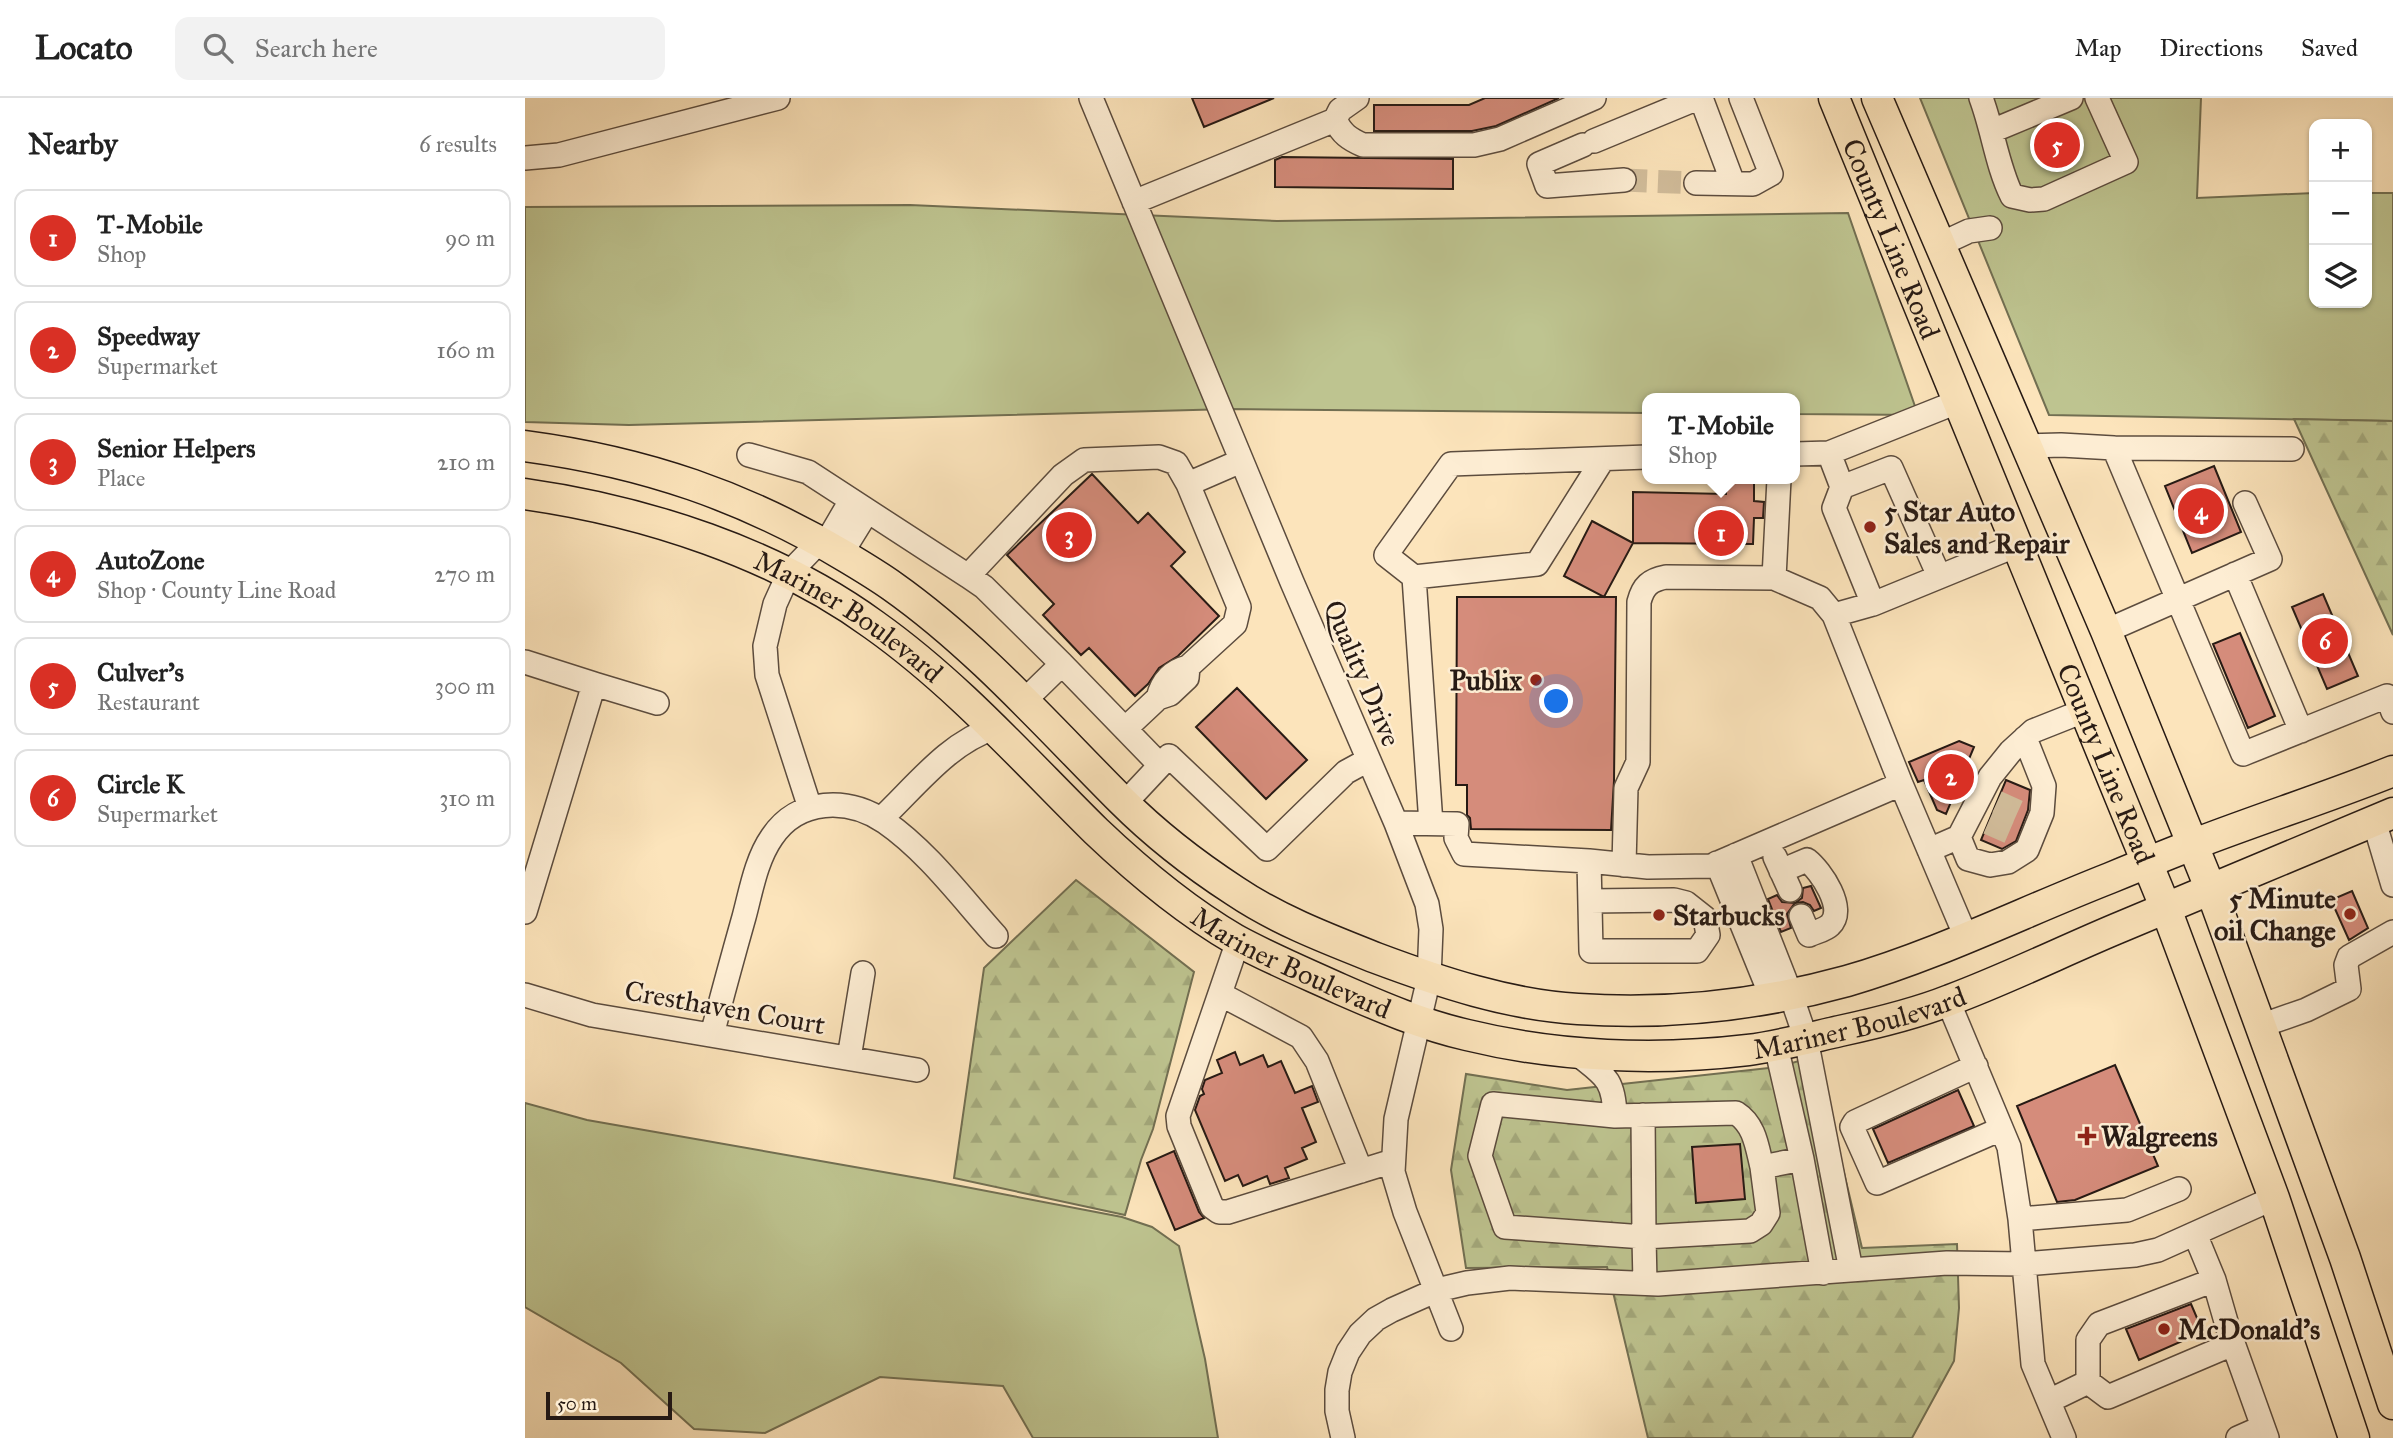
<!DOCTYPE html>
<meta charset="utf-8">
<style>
:root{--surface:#fff;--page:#f2f2f2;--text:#222;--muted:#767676;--line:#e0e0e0;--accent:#d93025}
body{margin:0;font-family:"IM FELL Great Primer",serif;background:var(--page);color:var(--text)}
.controls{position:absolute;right:21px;top:21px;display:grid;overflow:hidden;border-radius:14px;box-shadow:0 2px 5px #0004}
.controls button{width:63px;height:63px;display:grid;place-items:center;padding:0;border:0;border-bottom:2px solid var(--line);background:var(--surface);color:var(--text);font:35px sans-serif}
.scale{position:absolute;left:21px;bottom:18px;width:126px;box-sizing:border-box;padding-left:7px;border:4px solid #271a14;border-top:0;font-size:19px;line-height:24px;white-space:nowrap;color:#271a14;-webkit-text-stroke:5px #fdedd3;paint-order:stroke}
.you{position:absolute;left:1032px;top:604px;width:24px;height:24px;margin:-18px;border:5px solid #fff;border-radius:50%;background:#1a73e8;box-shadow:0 0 0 10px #1a73e833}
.badge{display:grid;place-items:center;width:46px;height:46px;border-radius:50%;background:var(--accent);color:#fff;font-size:23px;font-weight:700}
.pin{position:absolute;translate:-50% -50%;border:4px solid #fff;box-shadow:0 2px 7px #0006}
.popup{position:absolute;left:1117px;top:295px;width:158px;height:91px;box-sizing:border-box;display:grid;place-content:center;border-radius:14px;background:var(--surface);filter:drop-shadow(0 2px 5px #0005);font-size:23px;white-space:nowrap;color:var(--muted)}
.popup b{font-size:26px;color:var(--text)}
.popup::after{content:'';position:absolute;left:50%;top:100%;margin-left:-14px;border:14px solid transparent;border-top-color:var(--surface)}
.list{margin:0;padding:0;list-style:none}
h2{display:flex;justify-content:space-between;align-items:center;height:91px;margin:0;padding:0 28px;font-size:30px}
h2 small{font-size:23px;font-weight:400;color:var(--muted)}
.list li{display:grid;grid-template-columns:46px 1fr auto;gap:21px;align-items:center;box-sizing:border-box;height:98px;margin:0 14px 14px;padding:0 14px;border:2px solid var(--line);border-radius:14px}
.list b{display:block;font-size:26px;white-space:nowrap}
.list p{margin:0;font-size:23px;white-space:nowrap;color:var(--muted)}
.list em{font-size:23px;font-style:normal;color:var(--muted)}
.icon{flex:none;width:38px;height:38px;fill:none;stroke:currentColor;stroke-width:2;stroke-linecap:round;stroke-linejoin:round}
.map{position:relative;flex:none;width:1868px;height:1340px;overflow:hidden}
header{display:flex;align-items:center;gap:42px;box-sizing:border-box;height:98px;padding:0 35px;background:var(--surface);border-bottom:2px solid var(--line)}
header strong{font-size:33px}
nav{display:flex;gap:38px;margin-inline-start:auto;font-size:24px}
.search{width:490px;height:63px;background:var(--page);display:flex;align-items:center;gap:18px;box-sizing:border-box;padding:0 24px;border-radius:14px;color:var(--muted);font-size:26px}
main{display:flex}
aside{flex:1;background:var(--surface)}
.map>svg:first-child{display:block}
.green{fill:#bec490;stroke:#726f52;stroke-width:2}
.forest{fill:url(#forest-firs);stroke:#726f52;stroke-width:2}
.building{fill:#d58c7b;stroke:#271a14;stroke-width:2}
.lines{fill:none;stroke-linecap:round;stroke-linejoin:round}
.minor-tunnel{stroke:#d1bc9a;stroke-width:23;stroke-dasharray:23 11;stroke-linecap:butt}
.minor-casing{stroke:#5c4c3e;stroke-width:26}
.major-casing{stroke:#271a14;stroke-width:33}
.minor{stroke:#fdedd3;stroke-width:23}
.major{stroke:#fce4bb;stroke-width:30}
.poi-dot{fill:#8f2418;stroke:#fdedd3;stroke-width:2.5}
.labels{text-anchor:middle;stroke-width:5;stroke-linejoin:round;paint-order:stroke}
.street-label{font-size:28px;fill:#271a14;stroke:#fdedd3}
.poi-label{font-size:28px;font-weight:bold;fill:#271a14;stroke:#fdedd3;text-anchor:start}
</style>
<header>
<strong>Locato</strong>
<div class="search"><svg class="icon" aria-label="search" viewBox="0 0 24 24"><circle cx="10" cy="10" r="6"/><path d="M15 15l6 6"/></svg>Search here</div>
<nav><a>Map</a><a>Directions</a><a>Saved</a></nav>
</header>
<main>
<aside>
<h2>Nearby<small>6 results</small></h2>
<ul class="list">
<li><span class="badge">1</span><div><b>T-Mobile</b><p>Shop</p></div><em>90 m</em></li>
<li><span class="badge">2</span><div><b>Speedway</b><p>Supermarket</p></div><em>160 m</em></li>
<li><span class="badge">3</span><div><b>Senior Helpers</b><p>Place</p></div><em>210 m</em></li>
<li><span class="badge">4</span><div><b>AutoZone</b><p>Shop · County Line Road</p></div><em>270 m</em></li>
<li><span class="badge">5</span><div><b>Culver's</b><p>Restaurant</p></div><em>300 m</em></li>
<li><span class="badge">6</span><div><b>Circle K</b><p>Supermarket</p></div><em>310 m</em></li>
</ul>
</aside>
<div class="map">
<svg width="1868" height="1340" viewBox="0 0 1868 1340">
<defs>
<pattern id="forest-firs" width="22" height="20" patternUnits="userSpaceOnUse" patternTransform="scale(1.75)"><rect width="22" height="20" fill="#bec490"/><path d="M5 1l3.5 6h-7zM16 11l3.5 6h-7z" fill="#a3a87b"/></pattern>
</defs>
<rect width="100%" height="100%" fill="#fce4bb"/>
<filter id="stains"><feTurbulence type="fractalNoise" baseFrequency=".00286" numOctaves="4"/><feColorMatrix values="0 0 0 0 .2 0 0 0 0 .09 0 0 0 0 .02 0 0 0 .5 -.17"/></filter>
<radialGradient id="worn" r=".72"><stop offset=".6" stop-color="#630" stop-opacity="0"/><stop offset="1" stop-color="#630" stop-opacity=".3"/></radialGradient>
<path class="green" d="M 1395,0 L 1676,0 L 1672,100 L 1789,95 L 1789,205 L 1842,205 L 1842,95 L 1868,95 L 1868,323 L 1524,317 Z
M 385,107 L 752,123 L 1323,115 L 1393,317 L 1270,316 L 1270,300 L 1122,300 L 1122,315 L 705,311 L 104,327 L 0,324 L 0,109 Z
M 0,1005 L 62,1022 L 404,1082 L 597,1119 L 627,1129 L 654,1148 L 680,1261 L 693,1340 L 508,1340 L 478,1288 L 355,1279 L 240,1335 L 169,1331 L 96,1265 L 0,1209 Z"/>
<path class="forest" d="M 1769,321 L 1868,323 L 1868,537 Z
M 551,782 L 669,874 L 628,1031 L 616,1062 L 600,1117 L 429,1080 L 459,870 Z
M 1291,958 L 1337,1150 L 1432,1146 L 1434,1210 L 1429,1263 L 1387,1340 L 1123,1340 L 1082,1169 L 941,1170 L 926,1072 L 941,976 L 1042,992 L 1253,969 Z"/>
<path class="building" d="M 667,0 L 749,0 L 679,29 Z
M 960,0 L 1034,0 L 971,28 L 947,33 L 849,33 L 849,7 L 944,7 Z
M 757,59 L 928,61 L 928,91 L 750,89 L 750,62 Z
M 1689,368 L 1716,434 L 1667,455 L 1640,388 Z
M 567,376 L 613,425 L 623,415 L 660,454 L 646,468 L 694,518 L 653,558 L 634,570 L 623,586 L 610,598 L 564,550 L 556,557 L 518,517 L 529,506 L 482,457 Z
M 1201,381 L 1229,381 L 1229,403 L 1239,404 L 1238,420 L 1229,420 L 1228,446 L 1108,445 L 1108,394 L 1201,396 Z
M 1067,423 L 1108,445 L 1079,499 L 1039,478 Z
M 1798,496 L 1833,578 L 1802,591 L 1767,509 Z
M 932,499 L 1091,499 L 1089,683 L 1086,732 L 946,731 L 945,720 L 942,717 L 942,687 L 931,687 Z
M 1715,535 L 1750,618 L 1723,630 L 1688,546 Z
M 712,590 L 782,662 L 741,701 L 671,629 Z
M 1434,643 L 1449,649 L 1421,716 L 1412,712 L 1399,682 L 1393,684 L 1384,664 Z
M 1481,682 L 1505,692 L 1503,712 L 1491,743 L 1477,751 L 1456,742 Z
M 1286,788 L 1296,810 L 1289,813 L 1285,807 L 1278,804 L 1270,805 L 1262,816 L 1266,830 L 1256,834 L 1243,801 L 1252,797 L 1257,804 L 1270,805 L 1277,800 L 1278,790 Z
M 1827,793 L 1843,830 L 1824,842 L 1806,802 Z
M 710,954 L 715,967 L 738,957 L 743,969 L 756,963 L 770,995 L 787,988 L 793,1004 L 777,1010 L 791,1044 L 777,1050 L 782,1061 L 760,1070 L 764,1080 L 745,1086 L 742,1078 L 718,1088 L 713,1077 L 700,1083 L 670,1012 L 675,998 L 679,996 L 677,991 L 680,982 L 697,975 L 692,962 Z
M 1590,967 L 1633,1068 L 1550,1102 L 1532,1104 L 1492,1008 Z
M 1433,992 L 1449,1028 L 1363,1065 L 1348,1031 Z
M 1215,1046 L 1220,1101 L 1171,1105 L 1167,1049 Z
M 649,1053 L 674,1114 L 679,1120 L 650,1132 L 622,1065 Z
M 1666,1206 L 1678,1234 L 1614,1262 L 1601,1231 Z"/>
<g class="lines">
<path class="minor-tunnel" d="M 1099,82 L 1171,85
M 1472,704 L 1501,717
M 1463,725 L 1493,738"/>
<g class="minor-casing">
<path id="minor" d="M 566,0 L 767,484 L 871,725 L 902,806 L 906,831 L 904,880 L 871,1021 L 868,1074 L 880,1114 L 926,1231
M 1176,0 L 1208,85
M 1456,0 C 1468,32 1472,68 1487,98 L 1505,102 L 1519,101 L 1601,64 L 1572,0
M 810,22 C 817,36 824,41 838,47 L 949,47 L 975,41 L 1069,0
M 1467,33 L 1546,0
M 1069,43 L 1173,0
M 1058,47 L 1014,66 L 1022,88 L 1099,82
M 0,60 L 34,57 L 253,0
M 1171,85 L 1228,86 L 1246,76 L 1216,0
M 609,104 L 810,22 L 815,12 L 832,0
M 1416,146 L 1444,133 L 1465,130
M 1503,348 L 1536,347 L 1589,350 L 1718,656 L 1862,598 L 1868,614
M 1589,350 L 1767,351
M 1304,355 L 1317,389 L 1309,410 L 1348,506
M 1270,356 L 1304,355 L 1432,304
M 224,357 L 283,374 L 443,478 L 459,489 L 537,566
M 1317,389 L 1366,370 L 1414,478
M 300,447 L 321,411 L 335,408 L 337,422 L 316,456
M 1710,476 L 1776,633
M 443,478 L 538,377 L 559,362 L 634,359 L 651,365 L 663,386
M 889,479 L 861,457 L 926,366 L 1122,359
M 1249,480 L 1254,381
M 1581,533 L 1745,461 L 1720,405
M 0,564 L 69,586 L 0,814
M 663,569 L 710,526 L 714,509 L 663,386 L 716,363
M 69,586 L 132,605
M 498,604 L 537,566 L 635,667
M 600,631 L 633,600 L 645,596 L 662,580 L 663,569 C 647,573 637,584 633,600
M 1376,686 L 1441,839
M 600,705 L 644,658 L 742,751 L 821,674 L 843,662
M 285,710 L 242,577 L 240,548 L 250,506 L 264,475 L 295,443
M 356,721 C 391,688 423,645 469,630
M 1849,723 L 1868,787
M 871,725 L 932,726 L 931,740 L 939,756 L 1064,763 L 1123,769 L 1186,768 L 1376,686 L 1309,517
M 906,726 L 889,479 L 1012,466 L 1078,361
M 1434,739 L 1443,761 L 1465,767 L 1483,764 L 1502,752 L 1517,715 L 1519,688 L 1500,640
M 1404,752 L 1434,739 L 1465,679 L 1486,653 L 1508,633 L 1561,612
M 1211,757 L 1266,897 L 1281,941 L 1326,1172
M 1250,759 L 1265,792
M 1064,763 L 1066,853 L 1172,853 L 1183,837 L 1180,820 L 1161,805 L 1149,802 L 1065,803
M 1192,765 L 1247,900
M 1099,767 L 1101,690 L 1113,664 L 1114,504 C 1118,488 1125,482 1141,479 L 1249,480 L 1295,500 L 1309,517 L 1348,506 L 1492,447
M 1256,773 L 1282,762 C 1296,773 1322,811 1305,827 C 1300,832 1290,834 1284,837 L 1276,818
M 713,843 L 653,1018 L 654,1028 L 687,1109 L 694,1114 L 703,1114 L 868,1063
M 695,896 L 776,939 L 792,963 L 836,1073
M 0,897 L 67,917 L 392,972
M 1423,903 L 1484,1049 L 1495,1121 L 1508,1266 L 1539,1340
M 1735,928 L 1781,912 L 1824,891 L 1821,867 L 1824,859 L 1868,834
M 187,937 C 197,898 208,858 219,819 C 226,793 231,762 247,739 C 273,700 323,699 360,724 C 402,753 436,799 471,838
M 1251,948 L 1277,1061 L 1298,1175
M 1050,954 C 1078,977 1089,979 1090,1018
M 324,960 L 338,875
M 1451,968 L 1330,1024 L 1327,1029 L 1352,1085 L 1476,1031
M 1118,1017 L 1119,1139 L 1225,1133 L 1236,1126 L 1243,1115 L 1237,1069
M 1495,1121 L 1602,1112 L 1654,1091
M 1670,1136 L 1689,1182
M 1689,1182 L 1704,1234 L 1703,1248 L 1583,1299 L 1563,1284 L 1563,1242 L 1574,1226 Z
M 1120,1185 L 1119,1139 L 980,1129 L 955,1058 L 968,1006 L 1090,1018 L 1211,1015 C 1230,1027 1232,1049 1237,1069 L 1277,1061
M 1704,1234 L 1742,1340
M 1524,1303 L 1563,1284
M 818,1340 L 812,1313 L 812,1292 L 815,1274 L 823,1254 L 835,1236 L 851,1221 L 867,1212 L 912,1192 L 942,1185 L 985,1180 L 1133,1186 L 1422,1165 L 1499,1166 L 1610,1157 L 1633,1152 L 1749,1100
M 1713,1340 L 1738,1329"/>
</g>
<g class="major-casing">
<g id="major">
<path id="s1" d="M 1309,0 L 1641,811 L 1749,1100 L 1829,1340"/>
<path d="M 1352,0 L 1581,533 L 1686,792 L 1820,1160 L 1868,1306"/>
<path d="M 0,348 C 120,364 219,398 323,460 C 338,469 353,478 367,488 C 452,548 523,629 596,702 C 630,736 670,767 710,793 C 753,822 803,841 851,860 C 915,884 984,907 1053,911 C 1143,917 1235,907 1322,883 C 1412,857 1498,814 1585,780 C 1614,768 1643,756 1672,745 C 1737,720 1803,699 1868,673"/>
<path id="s2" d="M 0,396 C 120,413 250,455 349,527 C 432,586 499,662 571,733 C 612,772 661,813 711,842 C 744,860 780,875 815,891 C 856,909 898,927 942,937 C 1032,959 1131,963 1223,952 C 1254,948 1284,940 1315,933 C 1352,925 1390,916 1425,902 C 1484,880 1540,852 1598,828 C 1688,790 1778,753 1868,715"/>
</g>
</g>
<use href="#minor" class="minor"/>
<use href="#major" class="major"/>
</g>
<g class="poi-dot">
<circle cx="1345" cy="429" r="7"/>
<circle cx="1011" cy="582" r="7"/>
<circle cx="1825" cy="816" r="7"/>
<circle cx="1134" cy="817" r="7"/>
<path d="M1558.5 1027.5h7v7h7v7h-7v7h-7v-7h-7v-7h7z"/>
<circle cx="1639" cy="1231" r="7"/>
</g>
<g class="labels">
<g class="street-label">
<text dy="10" stroke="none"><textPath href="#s1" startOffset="152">County Line Road</textPath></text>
<text dy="10" stroke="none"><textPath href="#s2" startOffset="350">Mariner Boulevard</textPath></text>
<text transform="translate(838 575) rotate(67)" y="10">Quality Drive</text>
<text dy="10" stroke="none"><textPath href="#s1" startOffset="719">County Line Road</textPath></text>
<text dy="10" stroke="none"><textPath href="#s2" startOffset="917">Mariner Boulevard</textPath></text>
<text transform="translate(200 909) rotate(10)" y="10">Cresthaven Court</text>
<text dy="10" stroke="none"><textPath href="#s2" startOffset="1505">Mariner Boulevard</textPath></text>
</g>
<g class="poi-label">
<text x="1359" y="423">5 Star Auto<tspan x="1359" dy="32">Sales and Repair</tspan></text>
<text x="997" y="592" text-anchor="end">Publix</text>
<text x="1811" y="810" text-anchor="end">5 Minute<tspan x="1811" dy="32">oil Change</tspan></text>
<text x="1148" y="827">Starbucks</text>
<text x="1576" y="1048">Walgreens</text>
<text x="1653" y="1241">McDonald's</text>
</g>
</g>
<rect width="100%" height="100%" filter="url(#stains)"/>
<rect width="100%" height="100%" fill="url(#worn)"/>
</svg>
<div class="controls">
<button>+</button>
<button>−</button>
<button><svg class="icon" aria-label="layers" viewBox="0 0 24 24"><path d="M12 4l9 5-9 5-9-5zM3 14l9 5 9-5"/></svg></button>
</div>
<div class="scale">50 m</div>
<div class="you"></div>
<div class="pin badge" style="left:1196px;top:435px">1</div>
<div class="popup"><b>T-Mobile</b>Shop</div>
<div class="pin badge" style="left:1426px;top:679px">2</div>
<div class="pin badge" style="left:544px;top:437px">3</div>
<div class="pin badge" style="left:1676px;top:413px">4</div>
<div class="pin badge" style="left:1532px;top:47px">5</div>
<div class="pin badge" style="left:1800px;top:543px">6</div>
</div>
</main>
